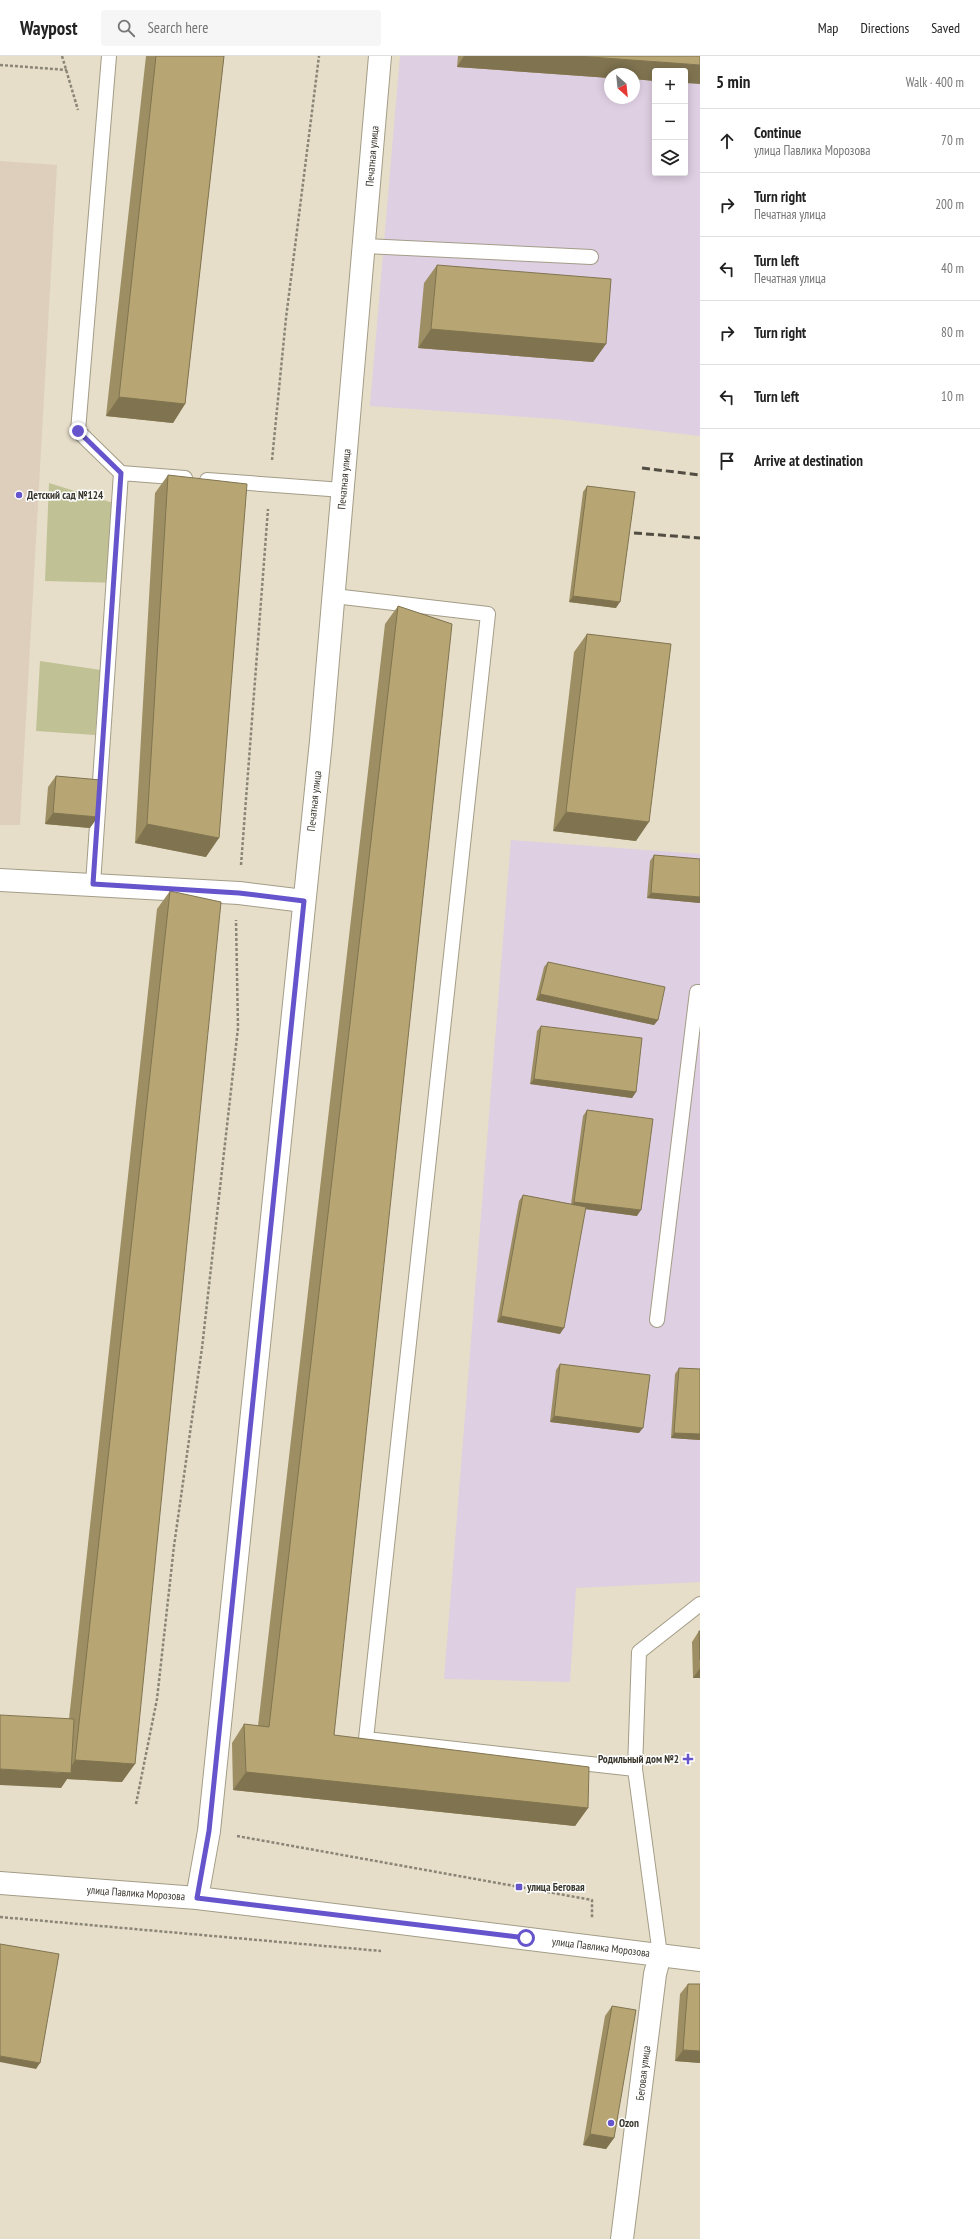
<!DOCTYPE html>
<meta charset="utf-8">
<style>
:root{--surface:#fff;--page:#f6f6f6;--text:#222;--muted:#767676;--line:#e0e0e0}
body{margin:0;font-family:"PT Sans Narrow",sans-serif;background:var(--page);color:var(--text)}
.controls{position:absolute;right:12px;top:12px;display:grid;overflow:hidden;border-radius:4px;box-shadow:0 2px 10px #0003}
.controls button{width:36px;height:36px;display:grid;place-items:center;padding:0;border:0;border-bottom:1px solid var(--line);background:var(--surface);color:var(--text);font:20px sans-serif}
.compass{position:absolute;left:604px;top:12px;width:36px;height:36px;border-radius:50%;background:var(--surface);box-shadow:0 2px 10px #0003;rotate:153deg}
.stop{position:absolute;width:12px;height:12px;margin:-9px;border:3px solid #6654cd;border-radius:50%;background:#fff}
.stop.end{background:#6654cd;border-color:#fff;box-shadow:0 1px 4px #0008}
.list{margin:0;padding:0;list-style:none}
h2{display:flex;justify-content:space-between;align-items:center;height:52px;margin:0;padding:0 16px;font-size:17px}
h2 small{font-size:13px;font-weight:400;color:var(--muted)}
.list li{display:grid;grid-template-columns:26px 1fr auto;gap:12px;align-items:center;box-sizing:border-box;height:64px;padding:0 16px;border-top:1px solid var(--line)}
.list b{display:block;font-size:15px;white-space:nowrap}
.list p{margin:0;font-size:13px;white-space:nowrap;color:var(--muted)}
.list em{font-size:13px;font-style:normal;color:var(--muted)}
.icon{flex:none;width:22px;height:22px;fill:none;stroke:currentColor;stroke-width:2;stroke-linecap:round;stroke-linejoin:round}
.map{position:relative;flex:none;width:700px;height:2183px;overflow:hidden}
header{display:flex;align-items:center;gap:24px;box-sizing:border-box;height:56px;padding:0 20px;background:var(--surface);border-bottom:1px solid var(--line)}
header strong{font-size:19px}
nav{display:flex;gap:22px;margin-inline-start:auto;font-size:14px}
.search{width:280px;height:36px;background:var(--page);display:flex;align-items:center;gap:10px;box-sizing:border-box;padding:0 14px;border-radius:4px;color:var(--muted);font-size:15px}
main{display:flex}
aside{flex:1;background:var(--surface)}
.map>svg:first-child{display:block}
.industrial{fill:#decfe2;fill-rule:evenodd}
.education{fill:#decfbd}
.green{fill:#c0c295}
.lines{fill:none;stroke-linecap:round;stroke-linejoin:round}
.lane-casing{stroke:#a39c87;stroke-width:16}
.street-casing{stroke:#a39c87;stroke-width:24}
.secondary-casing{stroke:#a39c87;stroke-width:24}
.path{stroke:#8b8577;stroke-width:2.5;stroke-dasharray:3 2;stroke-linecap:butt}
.lane{stroke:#fff;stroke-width:14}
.street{stroke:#fff;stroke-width:22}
.secondary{stroke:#fff;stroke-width:22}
.rail{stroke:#514d42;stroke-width:3;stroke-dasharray:8 4;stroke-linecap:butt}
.wall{fill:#9d8f63}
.shaded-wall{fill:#807450}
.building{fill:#b7a673;stroke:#807450}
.route{stroke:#6654cd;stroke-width:5}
.poi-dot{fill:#6654cd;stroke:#fff;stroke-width:1.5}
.labels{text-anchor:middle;stroke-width:3;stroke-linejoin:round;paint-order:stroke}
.street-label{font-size:11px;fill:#3a372e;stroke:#fff}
.poi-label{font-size:11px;font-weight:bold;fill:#3a372e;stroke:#fff;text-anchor:start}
</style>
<header>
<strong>Waypost</strong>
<div class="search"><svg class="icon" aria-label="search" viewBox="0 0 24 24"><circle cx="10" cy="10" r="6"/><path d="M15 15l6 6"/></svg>Search here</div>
<nav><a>Map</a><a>Directions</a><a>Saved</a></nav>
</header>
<main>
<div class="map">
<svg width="700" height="2183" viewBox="0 0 700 2183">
<rect width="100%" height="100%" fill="#e6dec9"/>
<path class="industrial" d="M 400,0 L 700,0 L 700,380 L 556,363 L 370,350 ZM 655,15 L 685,15 L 685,117 L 655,117 ZM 610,18 L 634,18 L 634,42 L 610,42 Z
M 511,784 L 700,798 L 700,1526 L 576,1532 L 570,1626 L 444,1623 Z"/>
<path class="education" d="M 0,105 L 57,109 L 20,769 L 0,769 Z"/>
<path class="green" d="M 49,427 L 126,451 L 121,527 L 45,525 Z
M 40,605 L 101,614 L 95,679 L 36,675 Z"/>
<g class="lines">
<g class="lane-casing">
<path id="lane" d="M 109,0 L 78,375 L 121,417
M 365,190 L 591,201
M 207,424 L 343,434
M 334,540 L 488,558 L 366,1683 L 635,1713
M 93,828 L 121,417 L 185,422
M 657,1264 L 697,936 L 700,936
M 660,1899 L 635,1713 L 639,1596 L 700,1548"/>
</g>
<g class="street-casing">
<path id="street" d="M 0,824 L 239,837 L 304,845"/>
</g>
<g class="secondary-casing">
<path id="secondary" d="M 0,1827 L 197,1842 L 700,1904
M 197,1842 L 209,1775 L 321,685 L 380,0
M 622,2183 L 655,1918 L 660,1899"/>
</g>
<path class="path" d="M 62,0 L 78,54
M 0,9 L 67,14
M 272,404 L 286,262 L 319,0
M 241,809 L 268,453
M 136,1748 L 157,1643 L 174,1490 L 202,1292 L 238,972 L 236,864
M 237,1780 L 592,1844 L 592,1863
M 0,1861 L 381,1895"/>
<use href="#lane" class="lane"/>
<use href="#street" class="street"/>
<use href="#secondary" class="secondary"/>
<path class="rail" d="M 642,412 L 700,419
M 634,477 L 700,482"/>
</g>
<path class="wall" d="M 146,0 L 224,0 L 185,348 L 173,367 L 106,360 Z
M 458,0 L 700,0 L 655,25 L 634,23 L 634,18 L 610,18 L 610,22 L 457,11 Z
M 437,209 L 606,288 L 593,306 L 418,292 L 424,227 Z
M 168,419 L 206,801 L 135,787 L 155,437 Z
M 587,430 L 616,552 L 569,546 L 583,436 Z
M 398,550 L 334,1679 L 588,1752 L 575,1770 L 233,1734 L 232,1687 L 244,1668 L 258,1670 L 385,568 Z
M 587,578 L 636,785 L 553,775 L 574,596 Z
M 56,720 L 90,772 L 45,768 L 48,731 Z
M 654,799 L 700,803 L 700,847 L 647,842 L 650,805 Z
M 170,835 L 122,1726 L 67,1723 L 61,1732 L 69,1663 L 157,853 Z
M 548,906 L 658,964 L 654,969 L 536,944 L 544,911 Z
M 541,970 L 636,1036 L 632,1042 L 530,1028 L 537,975 Z
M 587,1054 L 637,1160 L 585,1153 L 560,1278 L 497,1266 L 519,1145 L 523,1139 L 571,1148 L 583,1060 Z
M 560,1308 L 639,1377 L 550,1366 L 556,1314 Z
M 679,1312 L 700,1313 L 700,1384 L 671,1382 L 675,1318 Z
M 699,1575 L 700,1575 L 700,1622 L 693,1622 L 692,1586 Z
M 688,1928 L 700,2007 L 675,2005 L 680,1938 Z
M 612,1950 L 614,2082 L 606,2093 L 583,2089 L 605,1960 Z"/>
<path class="shaded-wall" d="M 464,0 L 577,0 L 700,9 L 700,28 L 685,27 L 685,15 L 655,15 L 655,25 L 634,23 L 634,18 L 610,18 L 610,22 L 457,11 Z
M 431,273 L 606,288 L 593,306 L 418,292 Z
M 119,341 L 185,348 L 173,367 L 106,360 Z
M 573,540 L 620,546 L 616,552 L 569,546 Z
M 566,756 L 649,766 L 636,785 L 553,775 Z
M 53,757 L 98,761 L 90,772 L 45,768 Z
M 147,768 L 219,782 L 206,801 L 135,787 Z
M 651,837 L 700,841 L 700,847 L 647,842 Z
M 540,938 L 658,964 L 654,969 L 536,944 Z
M 534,1023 L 636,1036 L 632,1042 L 530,1028 Z
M 574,1146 L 641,1154 L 637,1160 L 570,1151 Z
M 501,1260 L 564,1272 L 560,1278 L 497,1266 Z
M 554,1360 L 643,1372 L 639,1377 L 550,1366 Z
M 674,1377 L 700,1378 L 700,1384 L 671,1382 Z
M 700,1612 L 700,1622 L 693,1622 Z
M 75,1704 L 135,1708 L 122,1726 L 67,1723 L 61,1732 L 0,1729 L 0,1713 L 67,1717 Z
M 246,1716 L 588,1752 L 575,1770 L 233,1734 Z
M 683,1994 L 700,1995 L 700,2007 L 675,2005 Z
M 0,2000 L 40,2007 L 36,2013 L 0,2006 Z
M 590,2078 L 614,2082 L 606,2093 L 583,2089 Z"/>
<path class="building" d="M 156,0 L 224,0 L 185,348 L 119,341 Z
M 577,0 L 700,0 L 700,9 Z
M 437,209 L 611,223 L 606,288 L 431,273 Z
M 168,419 L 247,428 L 219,782 L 147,768 Z
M 587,430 L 635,436 L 620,546 L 573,540 Z
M 398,550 L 452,568 L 334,1679 L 589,1711 L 588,1752 L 246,1716 L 244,1668 L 269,1671 Z
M 587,578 L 671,588 L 649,766 L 566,756 Z
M 56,720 L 101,724 L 98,761 L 53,757 Z
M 654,799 L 700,803 L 700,841 L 651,837 Z
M 170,835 L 221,846 L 135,1708 L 75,1704 Z
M 548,906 L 665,931 L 658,964 L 540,938 Z
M 541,970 L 642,982 L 636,1036 L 534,1023 Z
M 587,1054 L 653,1063 L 641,1154 L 574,1146 Z
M 523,1139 L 586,1151 L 564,1272 L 501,1260 Z
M 560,1308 L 650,1319 L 643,1372 L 554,1360 Z
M 679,1312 L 700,1313 L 700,1378 L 674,1377 Z
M 699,1575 L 700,1575 L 700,1604 Z
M 0,1659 L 74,1663 L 71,1717 L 0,1713 Z
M 0,1888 L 59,1898 L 40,2007 L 0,2000 Z
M 688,1928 L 700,1928 L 700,1995 L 683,1994 Z
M 612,1950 L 636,1954 L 614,2082 L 590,2078 Z"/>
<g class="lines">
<path class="route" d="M 78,375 L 121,417 L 93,828 L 239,837 L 304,845 L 209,1775 L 197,1842 L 526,1882"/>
</g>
<g class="poi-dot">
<circle cx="19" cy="439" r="4"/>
<path d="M686 1697h4v4h4v4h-4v4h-4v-4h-4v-4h4z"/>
<rect x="515" y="1827" width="8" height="8" rx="2"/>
<circle cx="611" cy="2067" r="4"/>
</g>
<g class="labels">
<g class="street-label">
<text transform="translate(372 100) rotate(-85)" y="4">Печатная улица</text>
<text transform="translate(344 423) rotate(-85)" y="4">Печатная улица</text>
<text transform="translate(314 745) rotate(-84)" y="4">Печатная улица</text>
<text transform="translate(136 1837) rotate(4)" y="4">улица Павлика Морозова</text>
<text transform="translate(601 1891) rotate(7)" y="4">улица Павлика Морозова</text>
<text transform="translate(643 2017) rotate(-83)" y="4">Беговая улица</text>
</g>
<g class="poi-label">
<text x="27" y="443">Детский сад №124</text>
<text x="679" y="1707" text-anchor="end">Родильный дом №2</text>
<text x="527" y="1835">улица Беговая</text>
<text x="619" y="2071">Ozon</text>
</g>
</g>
</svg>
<div class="controls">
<button>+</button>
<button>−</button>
<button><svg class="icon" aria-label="layers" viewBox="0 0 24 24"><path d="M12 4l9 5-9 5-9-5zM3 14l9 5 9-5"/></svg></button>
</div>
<svg class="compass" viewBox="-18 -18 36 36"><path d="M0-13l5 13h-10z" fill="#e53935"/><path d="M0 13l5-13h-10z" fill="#767676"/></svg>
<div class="stop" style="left:526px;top:1882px"></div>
<div class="stop end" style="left:78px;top:375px"></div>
</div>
<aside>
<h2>5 min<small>Walk · 400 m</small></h2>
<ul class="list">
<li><svg class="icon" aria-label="ahead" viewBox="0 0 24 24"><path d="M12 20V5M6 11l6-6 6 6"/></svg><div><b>Continue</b><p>улица Павлика Морозова</p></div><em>70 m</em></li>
<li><svg class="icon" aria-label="right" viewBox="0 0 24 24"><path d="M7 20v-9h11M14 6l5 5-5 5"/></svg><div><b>Turn right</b><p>Печатная улица</p></div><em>200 m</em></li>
<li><svg class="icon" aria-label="left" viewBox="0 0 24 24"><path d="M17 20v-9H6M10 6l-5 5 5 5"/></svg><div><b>Turn left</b><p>Печатная улица</p></div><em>40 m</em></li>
<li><svg class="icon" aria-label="right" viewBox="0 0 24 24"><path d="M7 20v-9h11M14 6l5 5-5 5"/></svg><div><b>Turn right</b></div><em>80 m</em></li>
<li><svg class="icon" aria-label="left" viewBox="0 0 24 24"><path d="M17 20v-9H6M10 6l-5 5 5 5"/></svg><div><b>Turn left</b></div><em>10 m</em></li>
<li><svg class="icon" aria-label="arrive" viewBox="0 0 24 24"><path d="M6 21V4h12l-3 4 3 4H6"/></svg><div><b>Arrive at destination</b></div></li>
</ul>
</aside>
</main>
